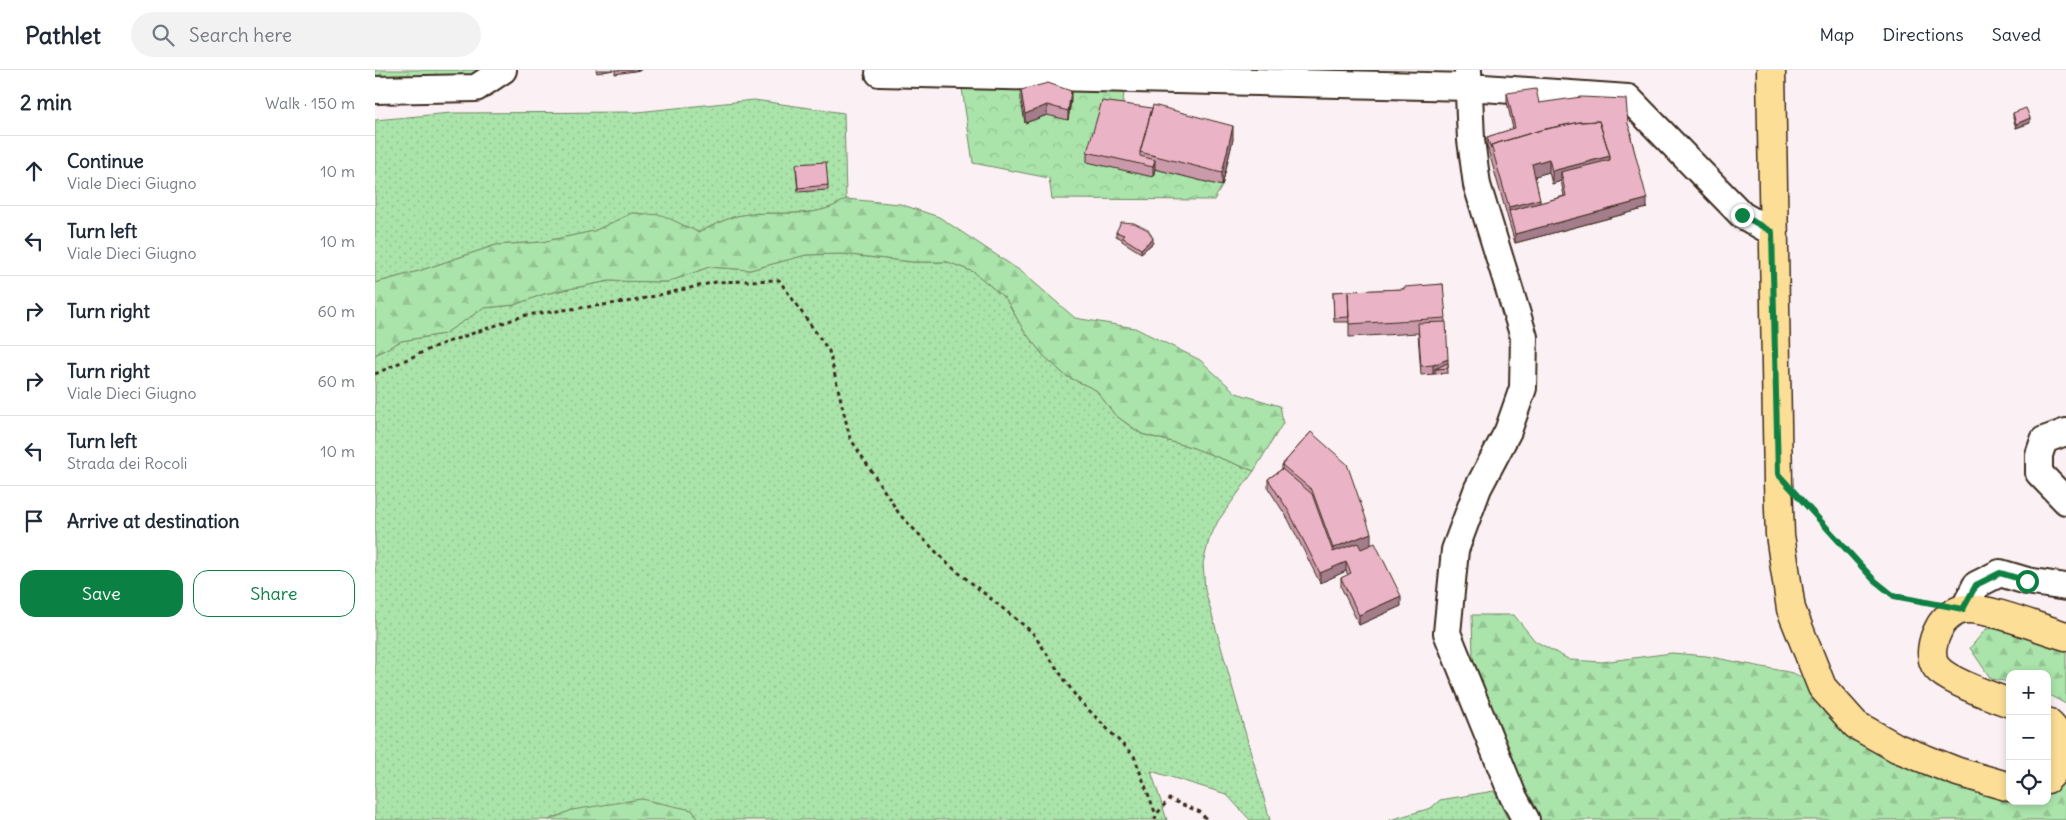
<!DOCTYPE html>
<meta charset="utf-8">
<style>
:root{--surface:#fff;--page:#f2f2f3;--text:#1f2937;--muted:#747a83;--line:#e0e1e3;--accent:#0b8043}
body{margin:0;font-family:Delius,sans-serif;background:var(--page);color:var(--text)}
.controls{position:absolute;right:15px;bottom:15px;display:grid;overflow:hidden;border-radius:10px;box-shadow:0 2px 8px #0003}
.controls button{width:45px;height:45px;display:grid;place-items:center;padding:0;border:0;border-bottom:1px solid var(--line);background:var(--surface);color:var(--text);font:25px sans-serif}
.stop{position:absolute;width:15px;height:15px;margin:-11px;border:4px solid #0b8043;border-radius:50%;background:#fff}
.stop.end{background:#0b8043;border-color:#fff;box-shadow:0 1px 5px #0008}
.list{margin:0;padding:0;list-style:none}
h2{display:flex;justify-content:space-between;align-items:center;height:65px;margin:0;padding:0 20px;font-size:21px}
h2 small{font-size:16px;font-weight:400;color:var(--muted)}
.list li{display:grid;grid-template-columns:32px 1fr auto;gap:15px;align-items:center;box-sizing:border-box;height:70px;padding:0 20px;border-top:1px solid var(--line)}
.list b{display:block;font-size:19px;white-space:nowrap}
.list p{margin:0;font-size:16px;white-space:nowrap;color:var(--muted)}
.list em{font-size:16px;font-style:normal;color:var(--muted)}
.actions{display:flex;gap:10px;padding:15px 20px}
.actions a{flex:1;padding:11px 0;border:1px solid var(--accent);border-radius:15px;text-align:center;font-size:18px;color:var(--accent)}
.actions .main{background:var(--accent);color:#fff}
.icon{flex:none;width:28px;height:28px;fill:none;stroke:currentColor;stroke-width:2;stroke-linecap:round;stroke-linejoin:round}
.map{position:relative;flex:none;width:1691px;height:750px;overflow:hidden}
header{display:flex;align-items:center;gap:30px;box-sizing:border-box;height:70px;padding:0 25px;background:var(--surface);border-bottom:1px solid var(--line)}
header strong{font-size:24px}
nav{display:flex;gap:28px;margin-inline-start:auto;font-size:18px}
.search{width:350px;height:45px;background:var(--page);display:flex;align-items:center;gap:12px;box-sizing:border-box;padding:0 18px;border-radius:28px;color:var(--muted);font-size:19px}
main{display:flex}
aside{flex:1;background:var(--surface)}
.map>svg:first-child{display:block}
.grass{fill:url(#grass-dots);stroke:#728764}
.forest{fill:url(#forest-firs);stroke:#728764}
.park{fill:url(#park-crowns);stroke:#728764}
.lines{fill:none;stroke-linecap:round;stroke-linejoin:round}
.minor-casing{stroke:#3b2a1e;stroke-width:30}
.major-casing{stroke:#3b2a1e;stroke-width:31}
.path{stroke:#3b2a1e;stroke-width:3;stroke-dasharray:4 4;stroke-linecap:butt}
.minor{stroke:#fff;stroke-width:26}
.major{stroke:#fcde96;stroke-width:28}
.wall{fill:#ca9aaa;stroke:#3b2a1e;fill-rule:evenodd}
.shaded-wall{fill:#a47d8b;stroke:#3b2a1e}
.building{fill:#ebb3c6;stroke:#3b2a1e}
.route{stroke:#0b8043;stroke-width:6}
</style>
<header>
<strong>Pathlet</strong>
<div class="search"><svg class="icon" aria-label="search" viewBox="0 0 24 24"><circle cx="10" cy="10" r="6"/><path d="M15 15l6 6"/></svg>Search here</div>
<nav><a>Map</a><a>Directions</a><a>Saved</a></nav>
</header>
<main>
<aside>
<h2>2 min<small>Walk · 150 m</small></h2>
<ul class="list">
<li><svg class="icon" aria-label="ahead" viewBox="0 0 24 24"><path d="M12 20V5M6 11l6-6 6 6"/></svg><div><b>Continue</b><p>Viale Dieci Giugno</p></div><em>10 m</em></li>
<li><svg class="icon" aria-label="left" viewBox="0 0 24 24"><path d="M17 20v-9H6M10 6l-5 5 5 5"/></svg><div><b>Turn left</b><p>Viale Dieci Giugno</p></div><em>10 m</em></li>
<li><svg class="icon" aria-label="right" viewBox="0 0 24 24"><path d="M7 20v-9h11M14 6l5 5-5 5"/></svg><div><b>Turn right</b></div><em>60 m</em></li>
<li><svg class="icon" aria-label="right" viewBox="0 0 24 24"><path d="M7 20v-9h11M14 6l5 5-5 5"/></svg><div><b>Turn right</b><p>Viale Dieci Giugno</p></div><em>60 m</em></li>
<li><svg class="icon" aria-label="left" viewBox="0 0 24 24"><path d="M17 20v-9H6M10 6l-5 5 5 5"/></svg><div><b>Turn left</b><p>Strada dei Rocoli</p></div><em>10 m</em></li>
<li><svg class="icon" aria-label="arrive" viewBox="0 0 24 24"><path d="M6 21V4h12l-3 4 3 4H6"/></svg><div><b>Arrive at destination</b></div></li>
</ul>
<div class="actions"><a class="main">Save</a><a>Share</a></div>
</aside>
<div class="map">
<svg width="1691" height="750" viewBox="0 0 1691 750">
<defs>
<pattern id="grass-dots" width="8" height="8" patternUnits="userSpaceOnUse" patternTransform="scale(1.25)"><rect width="8" height="8" fill="#aae4aa"/><path d="M2 2h.1M6 6h.1" fill="none" stroke="#93c492" stroke-width="1.8" stroke-linecap="round"/></pattern>
<pattern id="forest-firs" width="22" height="20" patternUnits="userSpaceOnUse" patternTransform="scale(1.25)"><rect width="22" height="20" fill="#aae4aa"/><path d="M5 1l3.5 6h-7zM16 11l3.5 6h-7z" fill="#93c492"/></pattern>
<pattern id="park-crowns" width="20" height="18" patternUnits="userSpaceOnUse" patternTransform="scale(1.25)"><rect width="20" height="18" fill="#aae4aa"/><path d="M2 6a3 3 0 1 1 6 0M12 15a3 3 0 1 1 6 0" fill="none" stroke="#93c492"/></pattern>
</defs>
<rect width="100%" height="100%" fill="#fbf0f4"/>
<filter id="ink" filterUnits="userSpaceOnUse"><feTurbulence type="fractalNoise" baseFrequency=".02" numOctaves="2"/><feDisplacementMap in="SourceGraphic" scale="10" xChannelSelector="R" yChannelSelector="G"/><feConvolveMatrix kernelMatrix="1 2 1 2 8 2 1 2 1" color-interpolation-filters="sRGB"/></filter>
<g filter="url(#ink)">
<path class="grass" d="M 379,30 L 469,43 L 471,129 C 437,153 396,137 358,147 C 346,151 334,158 323,162 L 287,146 L 257,143 L 219,161 L 167,172 L 121,175 L 44,201 L 0,213 L 0,50 L 76,43 L 262,42 Z
M 466,184 L 538,192 L 573,192 L 599,202 L 631,229 L 649,261 L 668,285 L 691,306 L 721,320 L 740,345 L 766,364 L 816,377 L 879,401 L 843,451 L 834,470 L 828,493 L 830,520 L 895,750 L 875,750 L 851,724 L 776,701 L 792,750 L 324,750 L 317,740 L 197,740 L 174,750 L 0,750 L 0,285 L 26,271 L 69,264 L 109,238 L 139,235 L 169,224 L 234,211 L 293,212 L 334,197 L 375,200 L 430,185 Z
M 1119,721 L 1133,750 L 1015,750 L 1056,738 L 1065,730 Z"/>
<path class="forest" d="M 0,0 L 123,0 L 96,13 L 0,17 Z
M 471,129 L 525,134 L 564,147 L 647,202 L 700,248 L 760,258 L 825,290 L 861,323 L 905,336 L 908,353 L 879,401 L 816,377 L 767,364 L 740,345 L 721,320 L 691,306 L 668,285 L 649,261 L 631,229 L 599,202 L 573,192 L 538,192 L 466,184 L 431,185 L 375,200 L 334,197 L 293,212 L 234,211 L 169,224 L 139,235 L 109,238 L 69,264 L 26,271 L 0,285 L 0,213 L 44,201 L 121,175 L 167,172 L 219,161 L 257,143 L 287,145 L 323,162 C 334,158 346,151 358,147 C 396,137 437,153 471,129 Z
M 1097,545 L 1139,545 L 1160,571 L 1195,590 L 1227,592 L 1297,583 L 1331,586 L 1418,603 L 1447,617 L 1481,655 L 1635,717 L 1635,731 L 1672,731 L 1672,714 L 1691,713 L 1691,750 L 1152,750 L 1127,666 L 1098,589 Z
M 1650,554 L 1691,566 L 1691,634 L 1672,624 L 1672,604 L 1635,604 L 1635,612 L 1616,609 L 1595,578 L 1611,559 Z
M 266,729 L 317,740 L 324,750 L 174,750 L 197,740 Z"/>
<path class="park" d="M 635,14 L 749,23 L 747,39 L 780,99 L 847,116 L 839,130 L 677,129 L 674,108 L 598,93 L 587,18 Z"/>
<g class="lines">
<g class="minor-casing">
<path id="minor" d="M 1093,1 L 1096,70 L 1102,115 L 1149,267 L 1148,318 L 1133,361 L 1103,418 L 1080,480 L 1072,563 L 1138,726 L 1151,750
M 504,3 L 1094,17 L 1253,28 L 1367,145 L 1397,162
M 0,20 L 101,18 L 128,0
M 1691,362 L 1669,370 L 1664,385 L 1664,403 L 1691,431
M 1589,539 L 1601,515 L 1625,503 L 1652,511 L 1691,517"/>
</g>
<g class="major-casing">
<path id="major" d="M 1396,0 L 1403,413 L 1405,465 L 1416,539 L 1447,617 L 1481,655 L 1522,678 L 1583,702 L 1635,717
M 1635,633 C 1618,627 1573,611 1562,598 C 1553,587 1558,569 1564,558 C 1568,549 1581,539 1591,539 C 1619,539 1663,558 1691,566
M 1672,652 C 1691,668 1690,692 1672,709"/>
</g>
<path class="path" d="M 0,304 L 61,276 L 151,245 L 258,231 L 341,212 L 404,210 L 454,281 L 475,368 L 525,445 L 573,494 L 657,562 L 702,628 L 759,686 L 781,745
M 1431,435 L 1499,510 L 1519,526 L 1551,532
M 780,750 L 781,745 L 794,729 L 825,742 L 832,750"/>
<use href="#minor" class="minor"/>
<use href="#major" class="major"/>
</g>
<path class="wall" d="M 221,0 L 239,0 L 222,3 Z
M 240,0 L 266,0 L 240,4 Z
M 646,20 L 696,30 L 693,50 L 672,45 L 650,53 L 646,30 Z
M 1132,23 L 1164,33 L 1253,54 L 1272,138 L 1140,173 L 1112,76 L 1112,67 L 1138,59 L 1132,32 ZM 1174,102 L 1177,114 L 1186,111 L 1189,126 L 1165,133 L 1160,106 Z
M 1638,43 L 1655,53 L 1641,58 L 1638,48 Z
M 858,69 L 847,116 L 780,99 L 778,107 L 712,92 L 712,82 Z
M 421,99 L 453,115 L 453,120 L 423,122 Z
M 741,162 L 778,173 L 766,183 L 747,171 L 747,169 L 741,166 Z
M 1068,214 L 1073,303 L 1046,305 L 1043,263 L 974,267 L 974,251 L 974,252 L 959,252 L 958,222 L 1029,219 Z
M 936,362 L 996,474 L 1026,536 L 984,555 L 966,517 L 966,508 L 973,505 L 971,501 L 945,513 L 913,449 L 893,418 L 893,409 L 907,399 L 907,395 Z"/>
<path class="shaded-wall" d="M 696,21 L 696,30 L 693,50 L 693,41 Z
M 672,35 L 672,45 L 650,53 L 650,44 Z
M 1655,48 L 1655,53 L 1641,58 L 1641,54 Z
M 858,56 L 858,69 L 847,116 L 847,103 Z
M 1235,86 L 1235,99 L 1186,102 L 1186,111 L 1177,114 L 1177,101 Z
M 1174,89 L 1174,102 L 1157,107 L 1157,94 Z
M 780,90 L 780,99 L 778,107 L 778,97 Z
M 1165,129 L 1165,142 L 1134,141 L 1134,137 Z
M 1272,129 L 1272,138 L 1140,173 L 1140,164 Z
M 778,168 L 778,173 L 766,183 L 766,179 Z
M 1073,289 L 1073,298 L 1060,299 L 1060,303 L 1058,304 L 1058,295 Z
M 996,463 L 996,476 L 958,491 L 958,478 Z
M 971,492 L 971,501 L 945,513 L 945,503 Z
M 1026,526 L 1026,536 L 984,555 L 984,545 Z"/>
<path class="building" d="M 673,13 L 696,21 L 693,41 L 672,35 L 650,44 L 646,20 Z
M 1161,19 L 1164,33 L 1206,27 L 1251,29 L 1253,54 L 1257,64 L 1255,64 L 1272,129 L 1140,164 L 1134,141 L 1191,126 L 1186,102 L 1235,90 L 1235,86 L 1224,51 L 1205,52 L 1166,60 L 1116,75 L 1116,79 L 1112,67 L 1140,58 L 1132,23 Z
M 727,31 L 777,38 L 765,82 L 765,86 L 780,90 L 778,97 L 712,82 Z
M 778,35 L 858,56 L 847,103 L 765,82 Z
M 1651,38 L 1655,48 L 1641,54 L 1638,43 Z
M 1224,51 L 1235,86 L 1177,101 L 1174,89 L 1157,94 L 1165,129 L 1134,137 L 1116,75 L 1166,60 L 1205,52 Z
M 451,92 L 453,115 L 423,118 L 421,94 Z
M 746,152 L 759,153 L 773,160 L 778,168 L 766,179 L 747,167 L 749,165 L 741,162 Z
M 1068,214 L 1071,248 L 974,254 L 973,221 L 1029,219 L 1029,217 Z
M 973,221 L 974,247 L 959,248 L 958,222 Z
M 1071,252 L 1073,289 L 1058,295 L 1046,296 L 1043,253 Z
M 1073,293 L 1073,298 L 1060,299 Z
M 936,362 L 972,394 L 996,463 L 958,478 L 937,420 L 907,395 Z
M 907,399 L 937,424 L 958,482 L 983,473 L 986,479 L 1000,473 L 1026,526 L 984,545 L 966,508 L 976,503 L 971,492 L 945,503 L 913,440 L 893,409 Z"/>
</g>
<g class="lines" filter="url(#ink)">
<path class="route" d="M 1367,145 L 1397,162 L 1403,404 L 1499,510 L 1519,526 L 1588,539 L 1601,515 L 1625,503 L 1652,511"/>
</g>
</svg>
<div class="controls">
<button>+</button>
<button>−</button>
<button><svg class="icon" aria-label="locate" viewBox="0 0 24 24"><circle cx="12" cy="12" r="6"/><path d="M12 2v4M12 18v4M2 12h4M18 12h4"/></svg></button>
</div>
<div class="stop" style="left:1652px;top:511px"></div>
<div class="stop end" style="left:1367px;top:145px"></div>
</div>
</main>
